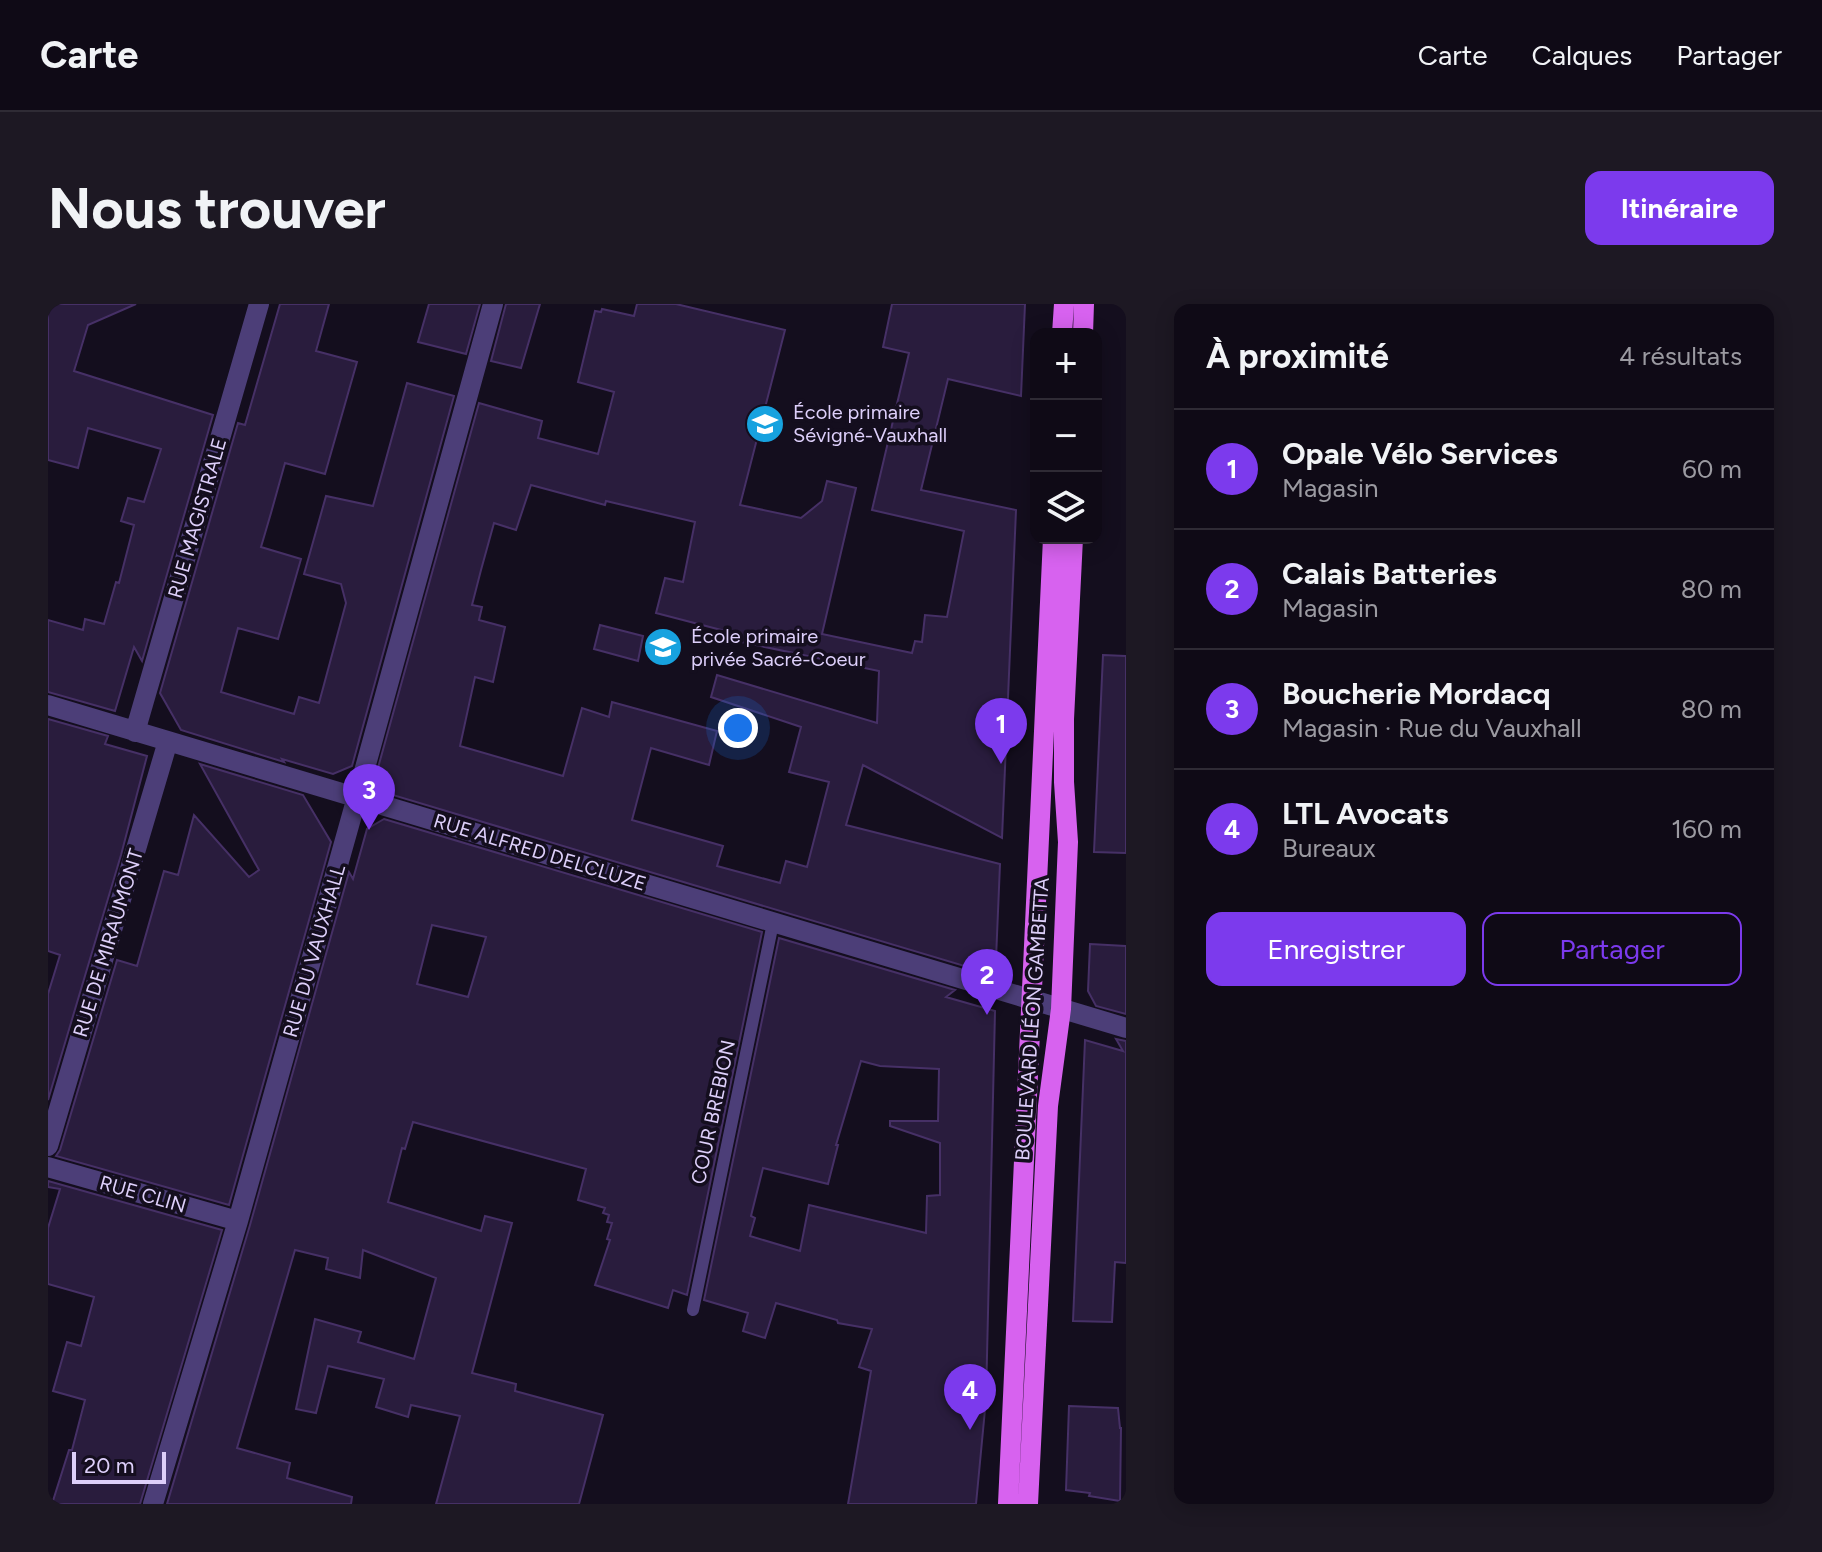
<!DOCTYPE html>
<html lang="fr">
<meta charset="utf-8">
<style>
:root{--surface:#0f0a16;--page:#1d1823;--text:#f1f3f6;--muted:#9b9aa1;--line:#2f2b35;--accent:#7c3aed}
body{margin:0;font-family:Figtree,sans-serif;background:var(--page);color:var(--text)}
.controls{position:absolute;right:24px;top:24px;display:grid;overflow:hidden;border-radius:16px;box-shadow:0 4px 20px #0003}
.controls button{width:72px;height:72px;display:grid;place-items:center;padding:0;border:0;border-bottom:2px solid var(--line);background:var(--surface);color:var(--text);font:40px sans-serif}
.scale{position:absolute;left:24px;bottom:20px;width:94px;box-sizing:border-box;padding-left:8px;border:4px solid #ddcffa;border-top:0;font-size:22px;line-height:28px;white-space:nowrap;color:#ddcffa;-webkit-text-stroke:6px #140e1e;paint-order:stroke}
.you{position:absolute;left:690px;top:424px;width:28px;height:28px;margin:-20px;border:6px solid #fff;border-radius:50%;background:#1a73e8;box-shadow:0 0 0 12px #1a73e833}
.badge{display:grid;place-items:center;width:52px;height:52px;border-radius:50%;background:var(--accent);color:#fff;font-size:26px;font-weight:700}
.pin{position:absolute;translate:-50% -66px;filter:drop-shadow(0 2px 4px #0008)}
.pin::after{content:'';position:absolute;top:42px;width:28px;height:24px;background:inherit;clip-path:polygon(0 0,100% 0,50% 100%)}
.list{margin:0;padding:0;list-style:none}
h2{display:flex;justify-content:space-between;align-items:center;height:104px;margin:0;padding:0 32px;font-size:34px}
h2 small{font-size:26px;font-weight:400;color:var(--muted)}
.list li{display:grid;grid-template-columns:52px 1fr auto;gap:24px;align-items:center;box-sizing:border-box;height:120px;padding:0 32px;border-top:2px solid var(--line)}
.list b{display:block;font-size:30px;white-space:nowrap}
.list p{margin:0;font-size:26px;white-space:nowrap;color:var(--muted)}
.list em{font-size:26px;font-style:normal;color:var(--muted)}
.actions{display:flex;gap:16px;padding:24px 32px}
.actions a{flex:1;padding:18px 0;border:2px solid var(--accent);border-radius:16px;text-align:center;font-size:28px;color:var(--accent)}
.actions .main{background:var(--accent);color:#fff}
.icon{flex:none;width:44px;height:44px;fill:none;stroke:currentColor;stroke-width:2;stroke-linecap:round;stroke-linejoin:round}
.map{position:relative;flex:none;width:1078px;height:1200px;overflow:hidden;border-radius:16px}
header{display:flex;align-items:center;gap:48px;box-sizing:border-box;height:112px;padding:0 40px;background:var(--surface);border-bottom:2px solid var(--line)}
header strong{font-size:38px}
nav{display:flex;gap:44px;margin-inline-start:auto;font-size:28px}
.intro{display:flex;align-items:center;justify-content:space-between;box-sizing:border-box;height:192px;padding:0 48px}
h1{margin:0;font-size:56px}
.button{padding:20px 36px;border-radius:16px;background:var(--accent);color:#fff;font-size:28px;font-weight:700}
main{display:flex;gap:48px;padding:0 48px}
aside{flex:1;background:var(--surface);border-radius:16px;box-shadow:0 4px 20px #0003}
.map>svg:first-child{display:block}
.building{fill:#291c3d;stroke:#463066;stroke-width:2;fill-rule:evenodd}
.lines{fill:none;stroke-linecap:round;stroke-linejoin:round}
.lane{stroke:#4c3e78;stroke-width:12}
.street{stroke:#4c3e78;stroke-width:20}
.primary{stroke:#d762ef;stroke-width:20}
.labels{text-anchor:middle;stroke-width:7;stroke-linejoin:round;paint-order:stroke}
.poi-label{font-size:20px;fill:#ddcffa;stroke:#140e1e;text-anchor:start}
.street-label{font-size:20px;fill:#ddcffa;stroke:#140e1e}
</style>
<header>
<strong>Carte</strong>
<nav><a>Carte</a><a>Calques</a><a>Partager</a></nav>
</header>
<div class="intro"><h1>Nous trouver</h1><a class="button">Itinéraire</a></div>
<main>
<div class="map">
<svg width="1078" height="1200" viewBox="0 0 1078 1200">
<rect width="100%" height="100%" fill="#140e1e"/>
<path class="building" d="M 0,0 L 88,0 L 40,21 L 26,67 L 165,111 L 94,357 L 86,343 L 67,407 L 0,388 L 0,316 L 35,326 L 37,315 L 56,320 L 68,278 L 71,279 L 86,221 L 73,217 L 80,194 L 96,198 L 113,145 L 40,124 L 30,164 L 0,156 Z
M 232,0 L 281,0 L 268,47 L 309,58 L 277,170 L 237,159 L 223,209 L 213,243 L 253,255 L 230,335 L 190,324 L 173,388 L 246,410 L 251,393 L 271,399 L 298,299 L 293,280 L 256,270 L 278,192 L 325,202 L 359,79 L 406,92 L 304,462 L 285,470 L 234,455 L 236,458 L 133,426 L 112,389 L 190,119 L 197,121 Z
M 381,0 L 432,0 L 418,50 L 370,38 Z
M 458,0 L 492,0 L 473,64 L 443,57 Z
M 589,0 L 628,0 L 737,26 L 692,201 L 753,214 L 774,197 L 779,177 L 808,184 L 774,330 L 864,349 L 867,337 L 874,338 L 877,311 L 899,313 L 916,227 L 824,206 L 861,49 L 835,43 L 844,0 L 977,0 L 973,92 L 900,75 L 873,186 L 968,206 L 954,534 L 815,461 L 798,521 L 952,560 L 948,655 L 933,667 L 338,489 L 328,471 L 431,99 L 494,117 L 490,134 L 550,150 L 566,88 L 530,78 L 547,7 L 553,8 L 554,5 L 586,12 ZM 483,181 L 557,201 L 558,197 L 647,218 L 635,278 L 617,274 L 608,309 L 681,328 L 679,335 L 831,367 L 829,419 L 669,371 L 663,393 L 753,423 L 741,468 L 781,478 L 759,563 L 738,557 L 732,579 L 669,562 L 675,542 L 584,516 L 603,444 L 661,461 L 669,427 L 564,398 L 561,413 L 534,404 L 515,472 L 412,442 L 427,373 L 445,378 L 457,323 L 431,316 L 434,303 L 424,301 L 433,266 L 446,219 L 468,226 Z
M 552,321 L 595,332 L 590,357 L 546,345 Z
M 1055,351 L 1078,352 L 1078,549 L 1046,548 Z
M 0,415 L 60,432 L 57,440 L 99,452 L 73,551 L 0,796 L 0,690 L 12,651 L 0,647 Z
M 152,460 L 255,491 L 283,538 L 181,901 L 8,852 L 12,846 L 69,656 L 89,662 L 116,567 L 130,571 L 146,511 L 201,573 L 211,566 Z
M 336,515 L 714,628 L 639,991 L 625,986 L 620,1004 L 547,981 L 562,936 L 559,935 L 564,919 L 559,918 L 561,911 L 555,909 L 557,904 L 530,896 L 538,865 L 365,818 L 357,845 L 354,844 L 340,898 L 433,927 L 437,912 L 464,919 L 424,1069 L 468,1080 L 467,1087 L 555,1111 L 531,1200 L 388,1200 L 412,1112 L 363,1101 L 360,1113 L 328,1103 L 336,1075 L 280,1062 L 268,1109 L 248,1105 L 267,1015 L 313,1028 L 310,1038 L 366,1055 L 388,974 L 315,946 L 312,974 L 278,965 L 280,954 L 247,946 L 189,1144 L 242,1159 L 239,1174 L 304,1193 L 303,1200 L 119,1200 L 202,921 L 301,568 L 305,575 L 319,525 ZM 384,621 L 438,633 L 420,693 L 369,680 Z
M 731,634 L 907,686 L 898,693 L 947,707 L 938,1095 L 928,1200 L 800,1200 L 823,1067 L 811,1063 L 824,1025 L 790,1019 L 789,1016 L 728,999 L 717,1034 L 695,1027 L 700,1009 L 656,996 ZM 813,757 L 832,762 L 891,765 L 890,817 L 842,817 L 842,822 L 892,839 L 892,891 L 879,892 L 878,929 L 761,901 L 752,947 L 702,932 L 707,914 L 703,912 L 715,864 L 780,880 L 790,841 L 788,841 Z
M 1042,640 L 1078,642 L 1078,710 L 1048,702 L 1040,687 Z
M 1068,735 L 1078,737 L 1078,959 L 1067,958 L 1064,1018 L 1025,1017 L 1037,736 L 1075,747 Z
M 0,877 L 174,926 L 92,1200 L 4,1200 L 21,1146 L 24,1146 L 37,1096 L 5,1087 L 19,1038 L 33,1042 L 46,993 L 0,980 L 0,924 L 12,885 L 0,883 Z
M 1021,1102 L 1070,1104 L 1072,1124 L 1073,1124 L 1072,1197 L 1041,1192 L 1042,1189 L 1018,1186 Z"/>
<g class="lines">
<path class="lane" d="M 645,1006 L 725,619"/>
<path class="street" d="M 0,401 L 1078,724
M 87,428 L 211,0
M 0,842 L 120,437
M 0,863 L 190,917
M 105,1200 L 190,917 L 309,493 L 445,0"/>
<path class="primary" d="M 1014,30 L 1016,0
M 1035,30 L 1036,0
M 960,1200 L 1005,234
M 980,1200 L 1000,802 L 1013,705 L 1020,538 L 1016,478 L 1016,415 L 1025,234"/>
</g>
<defs>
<g id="school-disc" transform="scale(2)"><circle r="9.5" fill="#17a2df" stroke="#140e1e"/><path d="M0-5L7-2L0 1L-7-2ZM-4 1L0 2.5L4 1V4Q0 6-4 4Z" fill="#fff"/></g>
</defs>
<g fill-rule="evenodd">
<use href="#school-disc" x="717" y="120"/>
<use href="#school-disc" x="615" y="343"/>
</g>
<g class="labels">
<g class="poi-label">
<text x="745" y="115">École primaire<tspan x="745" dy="23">Sévigné-Vauxhall</tspan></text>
<text x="643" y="339">École primaire<tspan x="643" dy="23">privée Sacré-Coeur</tspan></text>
</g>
<g class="street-label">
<text transform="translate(149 214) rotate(-74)" y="7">RUE MAGISTRALE</text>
<text transform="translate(492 548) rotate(17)" y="7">RUE ALFRED DELCLUZE</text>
<text transform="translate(60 639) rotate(-73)" y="7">RUE DE MIRAUMONT</text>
<text transform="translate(266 647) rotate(-74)" y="7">RUE DU VAUXHALL</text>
<text transform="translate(984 715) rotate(-86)" y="7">BOULEVARD LÉON GAMBETTA</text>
<text transform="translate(665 808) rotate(-78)" y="7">COUR BREBION</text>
<text transform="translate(95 890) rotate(16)" y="7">RUE CLIN</text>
</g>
</g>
</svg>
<div class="controls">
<button>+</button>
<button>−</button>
<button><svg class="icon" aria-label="layers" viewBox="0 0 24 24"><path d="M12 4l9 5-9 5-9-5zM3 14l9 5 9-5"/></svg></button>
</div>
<div class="scale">20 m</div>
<div class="you"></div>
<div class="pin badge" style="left:953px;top:460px">1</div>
<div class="pin badge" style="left:939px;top:711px">2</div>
<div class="pin badge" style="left:321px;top:526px">3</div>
<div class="pin badge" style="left:922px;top:1126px">4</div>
</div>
<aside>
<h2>À proximité<small>4 résultats</small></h2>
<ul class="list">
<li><span class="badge">1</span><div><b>Opale Vélo Services</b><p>Magasin</p></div><em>60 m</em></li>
<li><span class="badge">2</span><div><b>Calais Batteries</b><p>Magasin</p></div><em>80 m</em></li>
<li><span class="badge">3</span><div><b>Boucherie Mordacq</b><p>Magasin · Rue du Vauxhall</p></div><em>80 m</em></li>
<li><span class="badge">4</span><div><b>LTL Avocats</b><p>Bureaux</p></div><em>160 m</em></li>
</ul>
<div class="actions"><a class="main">Enregistrer</a><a>Partager</a></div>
</aside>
</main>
